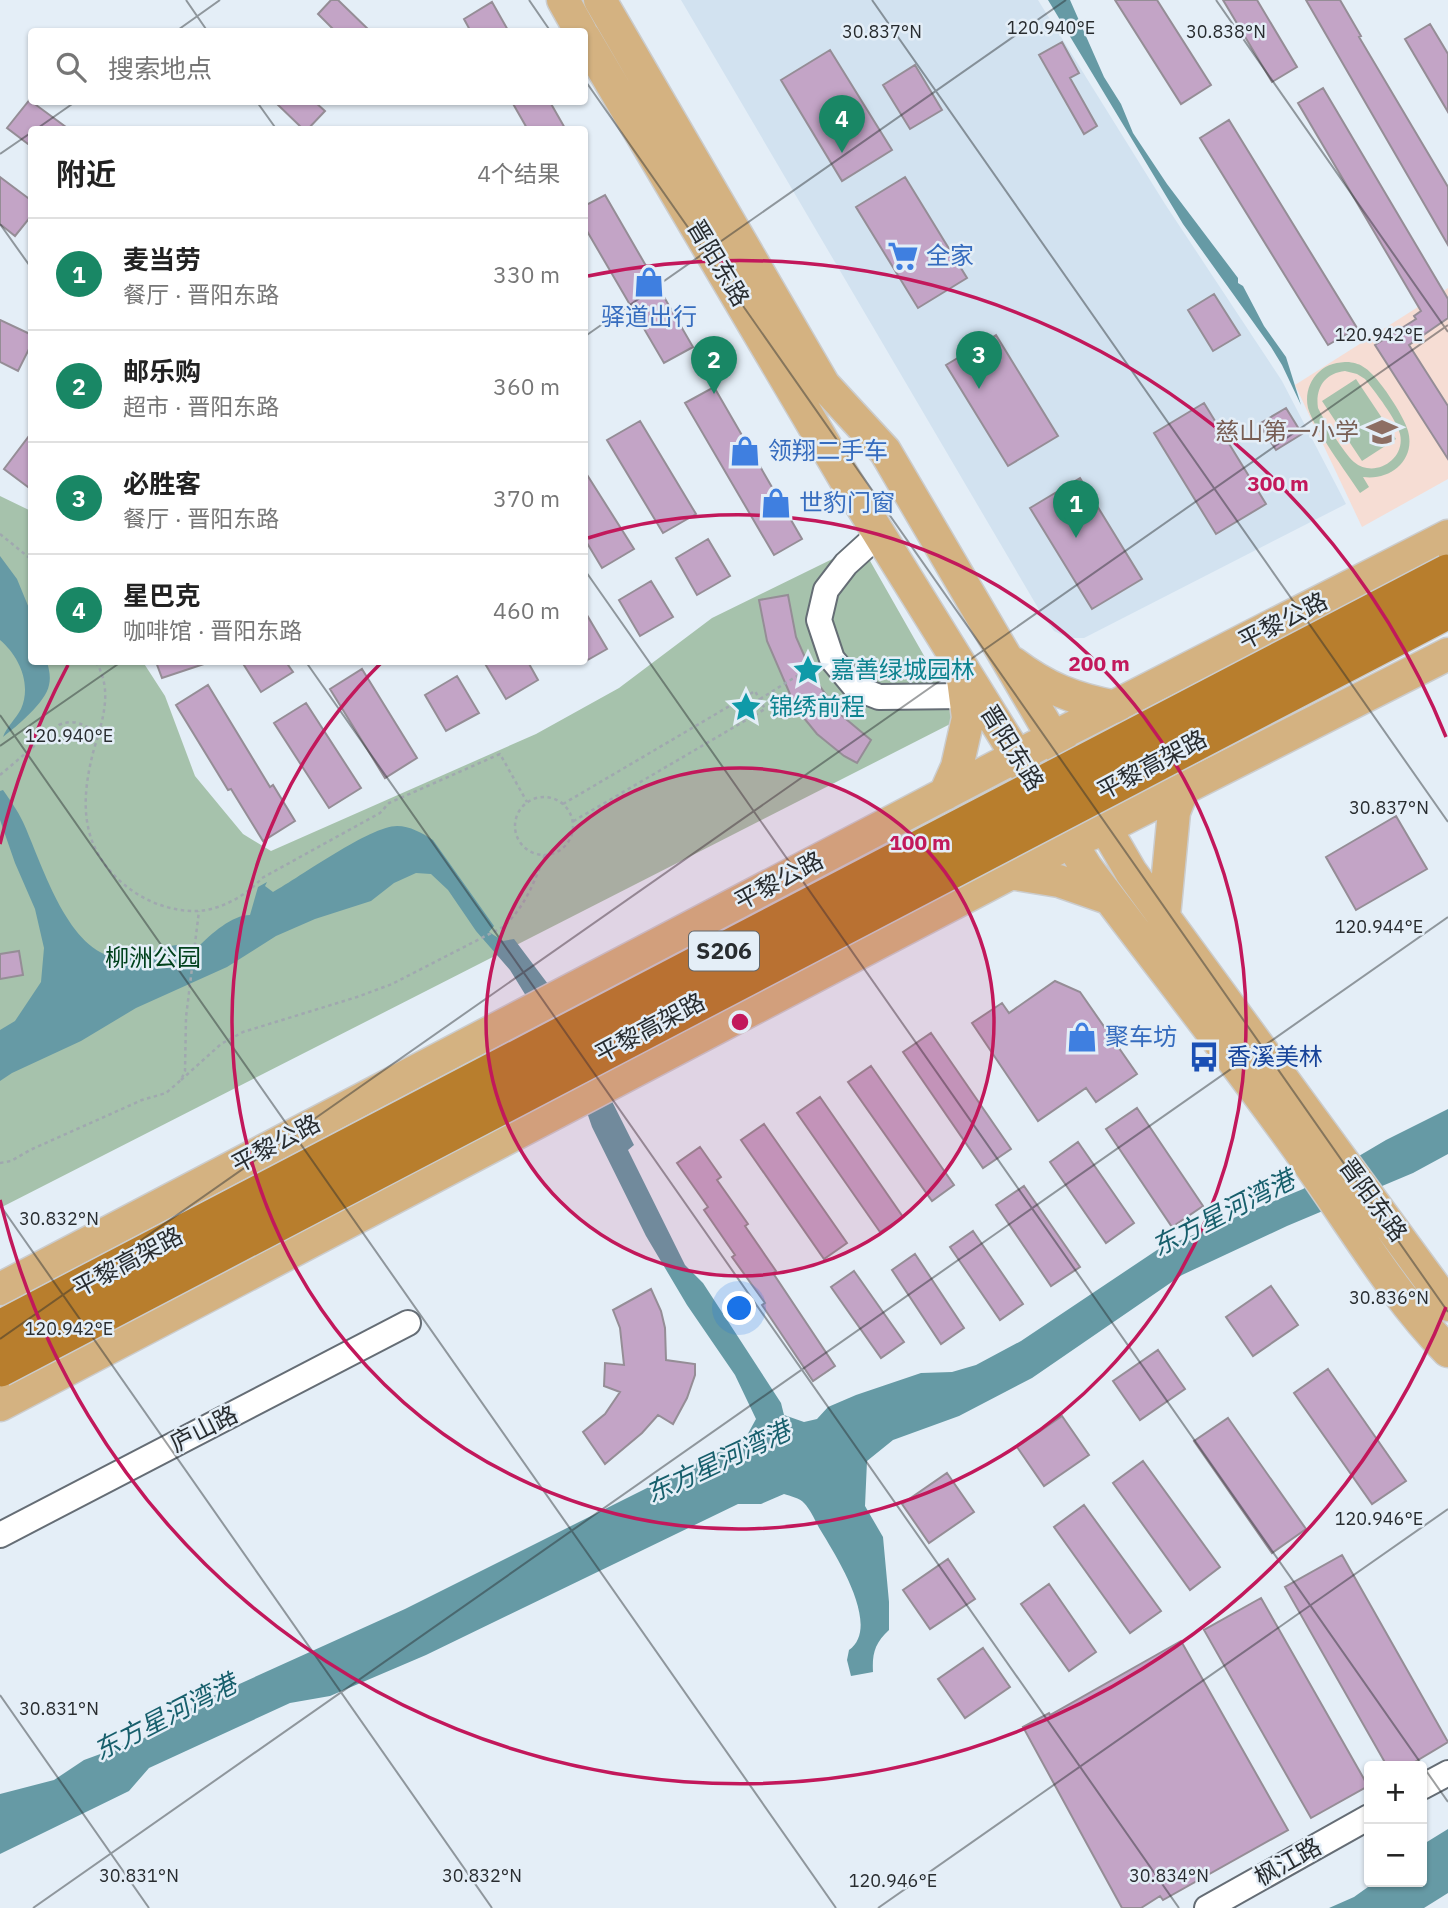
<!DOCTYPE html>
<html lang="zh">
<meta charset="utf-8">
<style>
:root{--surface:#fff;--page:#f2f2f2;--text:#222;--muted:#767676;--line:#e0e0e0;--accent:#198765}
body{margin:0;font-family:"IBM Plex Sans","Noto Sans SC",sans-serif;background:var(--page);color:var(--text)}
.controls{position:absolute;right:21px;bottom:21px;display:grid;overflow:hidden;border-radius:7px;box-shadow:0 2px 5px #0004}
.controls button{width:63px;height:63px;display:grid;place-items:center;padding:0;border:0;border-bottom:2px solid var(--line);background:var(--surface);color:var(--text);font:35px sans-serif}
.you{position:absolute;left:740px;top:1309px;width:24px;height:24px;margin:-18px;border:5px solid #fff;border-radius:50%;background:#1a73e8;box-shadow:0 0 0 10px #1a73e833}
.badge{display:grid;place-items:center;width:46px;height:46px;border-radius:50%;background:var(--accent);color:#fff;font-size:23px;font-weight:700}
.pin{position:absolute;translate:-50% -58px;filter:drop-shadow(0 2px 4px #0008)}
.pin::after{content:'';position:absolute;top:37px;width:24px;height:21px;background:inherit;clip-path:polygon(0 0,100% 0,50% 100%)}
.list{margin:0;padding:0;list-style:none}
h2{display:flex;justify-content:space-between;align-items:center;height:91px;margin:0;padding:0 28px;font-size:30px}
h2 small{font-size:23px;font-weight:400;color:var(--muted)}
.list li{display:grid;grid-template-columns:46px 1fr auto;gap:21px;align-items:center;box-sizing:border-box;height:112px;padding:0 28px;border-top:2px solid var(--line)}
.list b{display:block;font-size:26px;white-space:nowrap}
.list p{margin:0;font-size:23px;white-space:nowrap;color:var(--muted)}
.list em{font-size:23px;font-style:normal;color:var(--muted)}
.icon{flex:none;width:38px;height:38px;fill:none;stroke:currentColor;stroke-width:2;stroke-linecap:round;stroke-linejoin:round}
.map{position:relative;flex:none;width:1448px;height:1908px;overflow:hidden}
.search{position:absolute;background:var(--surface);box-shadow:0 2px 5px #0004;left:28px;top:28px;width:560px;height:77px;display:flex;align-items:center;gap:18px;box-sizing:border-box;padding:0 24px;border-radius:7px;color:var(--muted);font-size:26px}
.panel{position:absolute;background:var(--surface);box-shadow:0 2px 5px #0004;left:28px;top:126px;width:560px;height:539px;border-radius:7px}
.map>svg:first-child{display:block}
.built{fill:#d2e2f0}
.education{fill:#f6ddd4}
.green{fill:#a6c2ac;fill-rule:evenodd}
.water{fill:#669aa5}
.building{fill:#c3a4c6;stroke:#958d96;stroke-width:2}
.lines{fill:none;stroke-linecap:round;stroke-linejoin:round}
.minor-casing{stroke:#656d75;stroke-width:28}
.major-casing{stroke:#cbcccd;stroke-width:35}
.path{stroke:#a0a8af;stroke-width:2.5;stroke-dasharray:3.5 3.5;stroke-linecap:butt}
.minor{stroke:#fff;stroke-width:24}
.major{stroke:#d4b281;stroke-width:32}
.highway-bridge-casing{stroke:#cbcccd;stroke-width:40;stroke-linecap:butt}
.highway-bridge{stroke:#b87e2d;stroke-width:37}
.ticks{fill:none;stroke:#282c2f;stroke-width:2;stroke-opacity:0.45}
.ring{fill:none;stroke:#c2185b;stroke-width:3.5}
.labels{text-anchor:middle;stroke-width:5;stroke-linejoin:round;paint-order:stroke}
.shield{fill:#e4eef7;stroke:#60666b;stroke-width:2}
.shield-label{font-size:23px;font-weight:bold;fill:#282c2f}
.shop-label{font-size:24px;fill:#366cbe;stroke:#e4eef7;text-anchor:start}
.street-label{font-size:24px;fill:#282c2f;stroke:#e4eef7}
.education-label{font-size:24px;fill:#785e54;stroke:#e4eef7;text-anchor:end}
.culture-label{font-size:24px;fill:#0d838f;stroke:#e4eef7;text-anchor:start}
.park-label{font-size:24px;fill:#01411c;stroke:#e4eef7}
.transit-label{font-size:24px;fill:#164399;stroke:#e4eef7;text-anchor:start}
.water-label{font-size:26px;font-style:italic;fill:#175f6c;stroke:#e4eef7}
.ticks-label{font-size:18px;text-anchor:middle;fill:#282c2f;stroke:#e4eef7;stroke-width:5;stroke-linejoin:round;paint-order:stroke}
.centre{fill:#c2185b;stroke:#e4eef7;stroke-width:3.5}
.ring-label{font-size:21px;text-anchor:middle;font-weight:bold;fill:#c2185b;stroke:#e4eef7;stroke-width:5;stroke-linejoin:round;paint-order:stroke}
</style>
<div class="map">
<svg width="1448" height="1908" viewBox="0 0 1448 1908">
<rect width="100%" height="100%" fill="#e4eef7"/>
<path class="built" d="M 681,0 L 1038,0 L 1165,204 L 1282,381 L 1346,504 L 1084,638 L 1069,638 L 1054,631 L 1041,613 Z"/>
<path class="education" d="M 1448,288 L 1448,479 L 1362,527 L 1295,385 Z"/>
<path class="green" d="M 1349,362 C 1355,363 1360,364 1365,368 C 1378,376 1404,416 1408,431 C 1416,460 1390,481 1363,477 L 1369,487 L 1360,493 C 1347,473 1314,429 1308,408 C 1305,395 1309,381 1319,372 C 1327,364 1338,362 1349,362 ZM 1345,371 L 1357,374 L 1365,379 C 1375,392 1396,418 1400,434 C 1406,460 1374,479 1354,462 C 1343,452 1325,422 1318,408 C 1315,388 1325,373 1345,371 Z
M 1356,379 L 1396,439 L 1362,461 L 1322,401 Z
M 0,496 L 31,511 L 32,662 L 143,662 L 165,696 L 195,776 L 243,834 L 271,851 L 536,734 L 619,688 L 712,618 L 861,545 L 960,719 L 0,1208 Z"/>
<path class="water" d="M 1048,0 L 1070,0 L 1104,77 L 1121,104 L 1133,133 L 1167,184 L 1238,278 L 1238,283 L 1243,286 L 1264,326 L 1286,357 L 1301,405 L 1282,365 L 1271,347 L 1183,224 Z
M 0,556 L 17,579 L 31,613 L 32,662 L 47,662 C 49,669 51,677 49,685 C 46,702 17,726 3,737 C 7,726 16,719 21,709 C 32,684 19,656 0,640 Z
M 3,790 C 10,800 18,811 23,822 C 41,861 66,948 114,957 C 133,961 148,952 166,947 C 177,944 187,945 198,947 C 211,934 232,915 250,915 L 258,887 L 267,882 L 265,886 L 273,892 C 300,877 370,826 397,826 C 410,826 422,833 433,840 L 494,926 L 489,932 L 503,941 L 514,939 L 563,1004 L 634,1145 L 628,1150 L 685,1265 L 703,1283 L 781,1403 L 784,1415 L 804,1422 L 817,1419 L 828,1407 L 856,1395 L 921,1373 L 952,1372 L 976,1365 L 1021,1341 L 1157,1250 L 1303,1189 L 1386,1140 L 1448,1109 L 1448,1154 L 1413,1173 L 1287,1226 L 1182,1275 L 1032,1378 L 959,1416 L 893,1440 L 867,1461 L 865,1506 L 883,1537 L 889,1602 L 889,1630 C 875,1643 872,1653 873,1672 L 851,1676 L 847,1660 L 849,1650 C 882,1627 836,1556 821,1531 C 816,1523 811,1510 804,1503 C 800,1498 790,1496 784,1494 L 761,1504 L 738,1504 L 426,1655 L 330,1696 L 290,1703 L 149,1768 L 129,1791 L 0,1854 L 0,1794 L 54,1780 L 84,1760 L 144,1738 L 204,1700 L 405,1609 L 745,1439 L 756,1419 L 735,1375 L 687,1305 L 646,1236 L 592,1127 L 576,1080 L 544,1025 L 510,970 L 476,931 L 448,890 L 431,874 L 416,873 L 394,883 L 371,901 L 315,919 L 276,936 L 227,967 L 136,1008 L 81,1041 L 12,1073 L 0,1081 L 0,1030 L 15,1021 L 41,982 L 44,948 L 35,909 L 15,863 L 0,820 L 0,791 Z
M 1448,1829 L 1448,1893 L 1424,1908 L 1329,1908 L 1354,1897 L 1375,1882 L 1422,1882 L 1422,1845 Z"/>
<path class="building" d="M 331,0 L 338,0 L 371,32 L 336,32 L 318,14 Z
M 1115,0 L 1157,0 L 1211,85 L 1181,104 Z
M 1223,0 L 1257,0 L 1297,67 L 1272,82 Z
M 1306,0 L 1340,0 L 1361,36 L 1359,37 L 1448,187 L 1448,245 Z
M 492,2 L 509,32 L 471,32 L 464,19 Z
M 1430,24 L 1448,54 L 1448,112 L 1405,39 Z
M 1062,42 L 1079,73 L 1070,78 L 1097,126 L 1084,134 L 1039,55 Z
M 830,50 L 892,150 L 842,181 L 781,80 Z
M 915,65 L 942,110 L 910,129 L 883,85 Z
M 1323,88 L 1448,299 L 1448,318 L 1409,345 L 1448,406 L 1448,459 L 1375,345 L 1416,319 L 1414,316 L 1421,311 L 1298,103 Z
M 31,98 L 32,102 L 70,130 L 32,130 L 32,147 L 7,128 Z
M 275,102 L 315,102 L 325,111 L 307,130 L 304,130 Z
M 512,102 L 550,102 L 566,130 L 528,130 Z
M 1229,120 L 1357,328 L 1328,345 L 1200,138 Z
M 0,177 L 32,201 L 32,215 L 15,236 L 0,224 Z
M 905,177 L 967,278 L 918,308 L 856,207 Z
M 605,195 L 693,347 L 664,363 L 584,226 L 584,206 Z
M 1214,294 L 1240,335 L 1213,351 L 1188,310 Z
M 0,320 L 32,335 L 32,343 L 18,371 L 0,362 Z
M 996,335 L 1058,436 L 1008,466 L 946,365 Z
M 714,387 L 802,539 L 774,555 L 685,403 Z
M 1204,403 L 1266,504 L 1216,534 L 1154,433 Z
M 1286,408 L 1302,434 L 1276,450 L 1259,424 Z
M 640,421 L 696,514 L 663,533 L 607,440 Z
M 32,432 L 32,490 L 4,469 Z
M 584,470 L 634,549 L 602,568 L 584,538 Z
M 1080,478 L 1142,579 L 1092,609 L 1030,508 Z
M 708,539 L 730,576 L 697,595 L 676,558 Z
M 651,581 L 673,617 L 640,636 L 619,600 Z
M 788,595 L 796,637 L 814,678 L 840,714 L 871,740 L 857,763 L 844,756 L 817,734 L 786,696 L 790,694 L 767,641 L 759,600 Z
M 584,610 L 607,649 L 584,662 Z
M 156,662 L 204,662 L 204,664 L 162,678 Z
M 242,662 L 286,662 L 293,672 L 261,692 Z
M 484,662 L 528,662 L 538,680 L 506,699 Z
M 362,669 L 417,758 L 385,778 L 330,689 Z
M 457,676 L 479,713 L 446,731 L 425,695 Z
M 208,685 L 270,787 L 273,785 L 295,821 L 263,841 L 231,789 L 228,790 L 176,705 Z
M 306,703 L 361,788 L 329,808 L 274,723 Z
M 1396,816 L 1427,869 L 1356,910 L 1326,857 Z
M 19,951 L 23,975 L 0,979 L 0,954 Z
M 1055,981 L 1080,992 L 1137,1074 L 1096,1102 L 1086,1088 L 1038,1121 L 972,1023 L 1002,1003 L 1009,1013 Z
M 931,1033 L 1011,1149 L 983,1168 L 903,1052 Z
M 871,1066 L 954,1185 L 932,1201 L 848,1082 Z
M 820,1097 L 903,1217 L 880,1232 L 797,1113 Z
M 1137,1108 L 1203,1206 L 1172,1227 L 1106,1129 Z
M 764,1124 L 847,1243 L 824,1259 L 741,1140 Z
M 1078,1142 L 1134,1223 L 1106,1243 L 1050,1162 Z
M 700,1147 L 721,1177 L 717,1180 L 748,1224 L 745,1226 L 776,1271 L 773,1273 L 835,1366 L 813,1381 L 762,1305 L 765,1303 L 732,1257 L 735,1255 L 704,1210 L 708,1207 L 677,1163 Z
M 1024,1186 L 1080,1267 L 1051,1286 L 996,1205 Z
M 973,1231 L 1023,1304 L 1000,1320 L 950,1247 Z
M 915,1254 L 964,1328 L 941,1344 L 892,1270 Z
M 854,1271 L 904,1342 L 881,1358 L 831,1287 Z
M 1271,1286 L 1298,1325 L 1253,1356 L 1226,1317 Z
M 651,1289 L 661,1311 L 665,1328 L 666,1360 L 695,1364 L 695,1375 L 687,1398 L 673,1424 L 658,1415 L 642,1433 L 605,1464 L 583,1432 L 605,1414 L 620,1392 L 604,1386 L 605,1363 L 624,1365 L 620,1328 L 613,1310 Z
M 1158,1350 L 1185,1389 L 1140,1420 L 1113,1381 Z
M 1328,1369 L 1406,1481 L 1372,1504 L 1294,1393 Z
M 1062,1416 L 1089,1455 L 1044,1486 L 1017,1447 Z
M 1228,1418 L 1306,1529 L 1272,1553 L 1194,1441 Z
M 1143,1461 L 1220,1567 L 1190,1590 L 1113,1483 Z
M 947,1473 L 974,1512 L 929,1543 L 902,1504 Z
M 1084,1505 L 1161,1611 L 1130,1633 L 1054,1527 Z
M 1342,1555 L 1448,1742 L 1408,1766 L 1387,1766 L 1285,1587 Z
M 948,1559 L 975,1599 L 930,1629 L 903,1590 Z
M 1049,1584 L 1096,1652 L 1069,1671 L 1021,1604 Z
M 1261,1598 L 1368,1786 L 1311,1818 L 1204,1630 Z
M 1181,1641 L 1288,1830 L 1163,1900 L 1160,1896 L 1141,1908 L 1122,1908 L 1023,1727 L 1049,1713 L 1050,1715 Z
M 983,1648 L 1010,1687 L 965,1718 L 938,1679 Z"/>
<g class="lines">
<g class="minor-casing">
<path id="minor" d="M 879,534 L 846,564 L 826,590 L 819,620 L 832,659 L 856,688 L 879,697 L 965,696
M 0,1535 L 408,1323
M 1422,1787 L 1448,1773
M 1207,1908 L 1369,1817"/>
</g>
<g class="major-casing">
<path id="major" d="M 563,0 L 581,32
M 600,0 L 824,385 L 885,451 L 1065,758
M 584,37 L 845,479 L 1028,774
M 1013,663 C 1046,688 1074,699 1116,707
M 945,794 L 957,767 L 968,718 L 963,679
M 1096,812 L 1131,872 L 1448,1305
M 1059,824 L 1086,867 C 1160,966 1238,1063 1309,1164 C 1354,1227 1394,1296 1448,1351
M 1010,873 L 1059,881 L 1108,898
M 1164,916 L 1174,812 L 1183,789
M 0,1289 L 1017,756 L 1448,536
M 0,1405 L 1070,842 L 1106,828 L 1448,654"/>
</g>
<path class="path" d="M 0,534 L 32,560
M 96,662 C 113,690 103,719 94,749 C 81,798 79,844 120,881 C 140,899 165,910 192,911 C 217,912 245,897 262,878 L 380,813 L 389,803 L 500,754 L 527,802
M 760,699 L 813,666
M 0,775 L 59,725 C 75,718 84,725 98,734
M515 826a29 29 0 1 1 58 0a29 29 0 1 1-58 0Z
M 563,804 L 755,691 L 765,709 L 572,822
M 181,1080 L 221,1044 L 243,1032 L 357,997 L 392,984 L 503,927 C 525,907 535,881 545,854
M 0,1163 L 11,1161 L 30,1150 L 142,1100 L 166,1093 L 181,1080 L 185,1071 L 186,1017 L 199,911"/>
<use href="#minor" class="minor"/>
<use href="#major" class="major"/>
<g class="highway-bridge-casing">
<path id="highway-bridge" d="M 0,1329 L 1448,573
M 0,1368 L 1448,610"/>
</g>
<use href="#highway-bridge" class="highway-bridge"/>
</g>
<path class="ticks" d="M 186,0 L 208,32M 529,0 L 551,32M 872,0 L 1448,822M 1216,0 L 1448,332M 175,32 L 220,0M 584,79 L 1448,1312M 257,102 L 277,130M 35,130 L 75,102M 0,154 L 32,132M 0,224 L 32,269M 584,337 L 1066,0M 584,569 L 1448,1802M 306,662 L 1179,1908M 0,715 L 836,1908M 0,746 L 121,662M 0,1205 L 492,1908M 0,1339 L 1448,325M 0,1695 L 149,1908M 33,1908 L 1448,917M 878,1908 L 1448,1509"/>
<circle cx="740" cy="1022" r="254" fill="#c2185b" fill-opacity=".12"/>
<g class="ring">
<circle cx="740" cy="1022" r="254"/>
<path d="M588 538A507 507 0 1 1 381 663"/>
<path d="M1446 1307A761 761 0 0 1 0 1200M0 844A761 761 0 0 1 68 665M588 276A761 761 0 0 1 1446 737"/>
</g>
<defs>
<g id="supermarket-bare" transform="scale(2.415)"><path d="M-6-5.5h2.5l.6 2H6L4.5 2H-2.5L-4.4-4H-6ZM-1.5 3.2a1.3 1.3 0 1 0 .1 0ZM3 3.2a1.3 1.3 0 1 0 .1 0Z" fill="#3f7fe0" stroke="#e4eef7" stroke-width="2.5" paint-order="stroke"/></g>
<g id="shop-bare" transform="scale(2.415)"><path d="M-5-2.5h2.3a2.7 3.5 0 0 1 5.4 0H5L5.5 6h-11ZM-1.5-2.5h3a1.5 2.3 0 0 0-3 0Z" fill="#3f7fe0" stroke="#e4eef7" stroke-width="2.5" paint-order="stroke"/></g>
<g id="school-bare" transform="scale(2.415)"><path d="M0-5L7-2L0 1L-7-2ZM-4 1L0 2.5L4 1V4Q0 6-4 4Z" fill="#8d6e63" stroke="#e4eef7" stroke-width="2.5" paint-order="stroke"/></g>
<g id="sight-bare" transform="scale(2.415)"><path d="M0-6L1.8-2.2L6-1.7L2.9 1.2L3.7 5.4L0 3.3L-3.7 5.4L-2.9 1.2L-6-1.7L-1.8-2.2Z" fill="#0f9aa8" stroke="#e4eef7" stroke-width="2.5" paint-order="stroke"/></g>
<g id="bus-bare" transform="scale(2.415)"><path d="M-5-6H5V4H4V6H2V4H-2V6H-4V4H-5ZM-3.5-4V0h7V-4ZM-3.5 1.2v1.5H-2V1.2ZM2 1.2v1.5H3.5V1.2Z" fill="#1a4fb4" stroke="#e4eef7" stroke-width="2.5" paint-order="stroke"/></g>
</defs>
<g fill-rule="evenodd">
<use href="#supermarket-bare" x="903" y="256"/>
<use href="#shop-bare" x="649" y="282"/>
<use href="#school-bare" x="1382" y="432"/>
<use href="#shop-bare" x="745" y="451"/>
<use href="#shop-bare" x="776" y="503"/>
<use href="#sight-bare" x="808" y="670"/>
<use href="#sight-bare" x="746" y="707"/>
<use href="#shop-bare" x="1082" y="1037"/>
<use href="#bus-bare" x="1204" y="1057"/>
</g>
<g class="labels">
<rect class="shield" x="689" y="931.5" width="70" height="39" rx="5"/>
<g class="shield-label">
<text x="724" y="959">S206</text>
</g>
<g class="shop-label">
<text x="926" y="264">全家</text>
<text x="649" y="325" text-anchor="middle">驿道出行</text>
<text x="768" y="459">领翔二手车</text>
<text x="799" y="511">世豹门窗</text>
<text x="1105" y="1045">聚车坊</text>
</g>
<g class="street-label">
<text transform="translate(718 263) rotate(59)" y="8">晋阳东路</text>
<text transform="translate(1283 621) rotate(-27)" y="8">平黎公路</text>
<text transform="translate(1012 748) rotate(58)" y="8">晋阳东路</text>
<text transform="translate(1152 765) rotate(-28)" y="8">平黎高架路</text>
<text transform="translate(779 881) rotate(-28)" y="8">平黎公路</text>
<text transform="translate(650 1028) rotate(-28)" y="8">平黎高架路</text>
<text transform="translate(276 1144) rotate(-28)" y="8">平黎公路</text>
<text transform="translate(1373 1200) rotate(54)" y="8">晋阳东路</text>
<text transform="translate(128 1262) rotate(-28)" y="8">平黎高架路</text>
<text transform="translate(204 1429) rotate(-27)" y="8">庐山路</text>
<text transform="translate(1288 1862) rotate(-29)" y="8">枫江路</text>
</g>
<g class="education-label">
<text x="1359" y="440">慈山第一小学</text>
</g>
<g class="culture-label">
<text x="831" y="678">嘉善绿城园林</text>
<text x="769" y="715">锦绣前程</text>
</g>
<g class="park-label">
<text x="153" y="966">柳洲公园</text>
</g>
<g class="transit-label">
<text x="1227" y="1065">香溪美林</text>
</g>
<g class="water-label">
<text transform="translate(1223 1213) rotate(-27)" y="9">东方星河湾港</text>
<text transform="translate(718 1462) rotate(-25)" y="9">东方星河湾港</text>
<text transform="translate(165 1717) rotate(-27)" y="9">东方星河湾港</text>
</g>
</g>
<g class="ticks-label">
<text x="1051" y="34">120.940°E</text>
<text x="882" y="38">30.837°N</text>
<text x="1226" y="38">30.838°N</text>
<text x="1379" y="341">120.942°E</text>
<text x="69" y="742">120.940°E</text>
<text x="1389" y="814">30.837°N</text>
<text x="1379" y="933">120.944°E</text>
<text x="59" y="1225">30.832°N</text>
<text x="1389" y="1304">30.836°N</text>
<text x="69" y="1335">120.942°E</text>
<text x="1379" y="1525">120.946°E</text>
<text x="59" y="1715">30.831°N</text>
<text x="139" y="1882">30.831°N</text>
<text x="482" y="1882">30.832°N</text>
<text x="1169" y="1882">30.834°N</text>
<text x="893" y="1887">120.946°E</text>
</g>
<circle cx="740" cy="1022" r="10" class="centre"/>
<g class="ring-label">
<text x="1278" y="491">300 m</text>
<text x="1099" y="671">200 m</text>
<text x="920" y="850">100 m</text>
</g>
</svg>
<div class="controls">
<button>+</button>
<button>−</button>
</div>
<div class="you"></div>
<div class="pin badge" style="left:1076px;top:538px">1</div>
<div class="pin badge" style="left:714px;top:394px">2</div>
<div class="pin badge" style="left:979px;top:389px">3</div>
<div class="pin badge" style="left:842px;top:153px">4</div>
<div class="search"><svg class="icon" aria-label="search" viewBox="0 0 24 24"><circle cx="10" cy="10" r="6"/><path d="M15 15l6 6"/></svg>搜索地点</div>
<section class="panel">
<h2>附近<small>4个结果</small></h2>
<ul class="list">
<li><span class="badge">1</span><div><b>麦当劳</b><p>餐厅 · 晋阳东路</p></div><em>330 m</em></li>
<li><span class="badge">2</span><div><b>邮乐购</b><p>超市 · 晋阳东路</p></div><em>360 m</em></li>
<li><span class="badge">3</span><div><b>必胜客</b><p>餐厅 · 晋阳东路</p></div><em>370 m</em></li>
<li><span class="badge">4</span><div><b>星巴克</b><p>咖啡馆 · 晋阳东路</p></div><em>460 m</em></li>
</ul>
</section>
</div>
